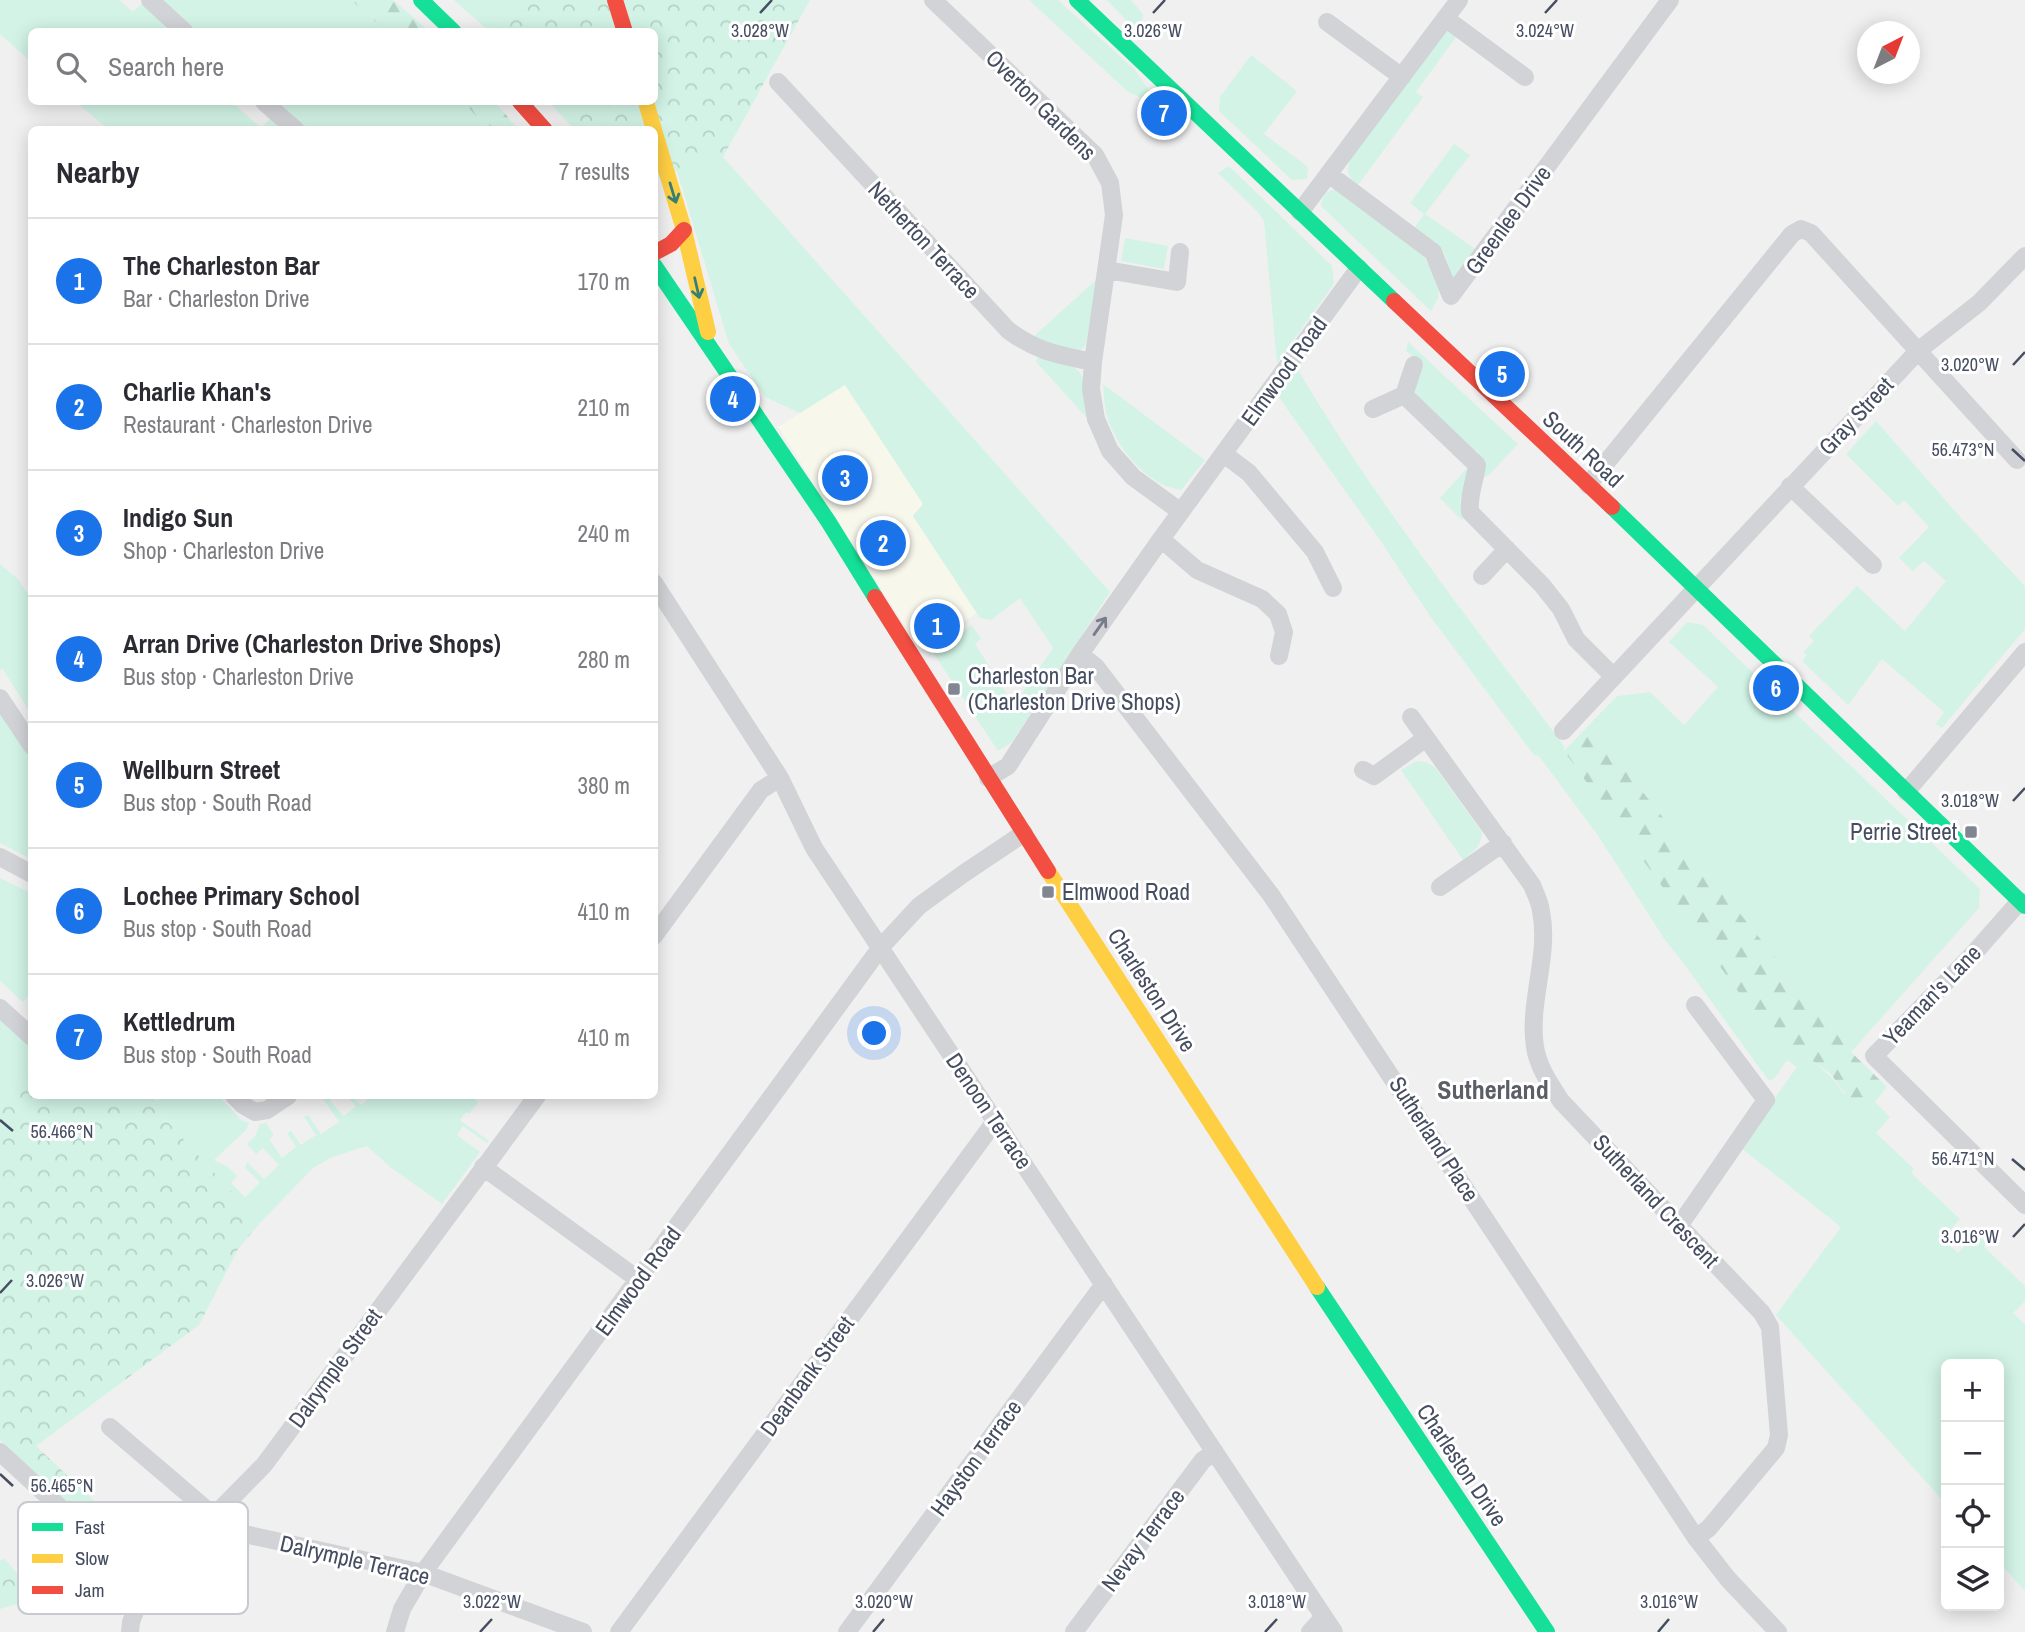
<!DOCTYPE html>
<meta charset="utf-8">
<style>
:root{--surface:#fff;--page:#f7f7f7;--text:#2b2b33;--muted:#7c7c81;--line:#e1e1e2;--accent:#1a73e8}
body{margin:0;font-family:"Archivo Narrow",sans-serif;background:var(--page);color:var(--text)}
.controls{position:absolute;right:21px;bottom:21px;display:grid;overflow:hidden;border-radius:10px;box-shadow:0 4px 18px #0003}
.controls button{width:63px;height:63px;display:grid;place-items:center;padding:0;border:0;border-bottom:2px solid var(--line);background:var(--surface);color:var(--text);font:35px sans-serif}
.compass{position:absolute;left:1857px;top:21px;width:63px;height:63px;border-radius:50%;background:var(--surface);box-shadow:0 4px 18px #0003;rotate:42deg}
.you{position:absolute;left:875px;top:1034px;width:24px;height:24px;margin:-18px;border:5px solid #fff;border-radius:50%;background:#1a73e8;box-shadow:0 0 0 10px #1a73e833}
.badge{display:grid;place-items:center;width:46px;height:46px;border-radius:50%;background:var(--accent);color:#fff;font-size:23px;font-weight:700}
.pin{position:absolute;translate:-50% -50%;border:4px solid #fff;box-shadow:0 2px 7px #0006}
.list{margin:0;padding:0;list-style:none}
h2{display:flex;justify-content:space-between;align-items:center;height:91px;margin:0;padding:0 28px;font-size:30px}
h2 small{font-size:23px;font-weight:400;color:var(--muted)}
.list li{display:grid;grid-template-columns:46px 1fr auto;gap:21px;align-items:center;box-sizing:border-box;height:126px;padding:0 28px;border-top:2px solid var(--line)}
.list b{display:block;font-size:26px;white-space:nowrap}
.list p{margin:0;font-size:23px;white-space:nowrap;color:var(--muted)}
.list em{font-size:23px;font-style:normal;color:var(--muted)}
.icon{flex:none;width:38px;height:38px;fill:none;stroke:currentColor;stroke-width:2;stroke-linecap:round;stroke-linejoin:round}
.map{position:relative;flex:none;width:2025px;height:1632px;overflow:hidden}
.search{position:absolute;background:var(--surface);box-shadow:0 4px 18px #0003;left:28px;top:28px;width:630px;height:77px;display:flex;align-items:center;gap:18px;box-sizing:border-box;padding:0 24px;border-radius:10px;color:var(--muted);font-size:26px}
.panel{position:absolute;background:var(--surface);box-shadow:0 4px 18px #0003;left:28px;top:126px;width:630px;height:973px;border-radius:10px}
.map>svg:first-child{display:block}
.commercial{fill:#f8f7ec}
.green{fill:#d2f3e6}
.forest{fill:url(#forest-firs)}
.park{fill:url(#park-crowns)}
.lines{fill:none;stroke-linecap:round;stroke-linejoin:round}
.street{stroke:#d2d3d6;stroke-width:18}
.fast{stroke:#16e098;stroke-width:16}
.slow{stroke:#ffcf43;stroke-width:16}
.jam{stroke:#f24e42;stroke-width:16}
.oneway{stroke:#358074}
.oneway2{stroke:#767c89}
.ticks{fill:none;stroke:#454d60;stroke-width:2.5}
.poi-dot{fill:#818692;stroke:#fff;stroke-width:2.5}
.labels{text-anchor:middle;stroke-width:6;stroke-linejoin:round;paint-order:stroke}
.street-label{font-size:23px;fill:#454d60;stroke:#fff}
.poi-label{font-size:23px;fill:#454d60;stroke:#fff;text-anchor:start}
.quarter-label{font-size:26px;font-weight:bold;fill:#5b5e66;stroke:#fff}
.key{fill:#fff;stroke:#c7cacf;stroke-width:2}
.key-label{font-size:19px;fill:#454d60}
.ticks-label{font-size:18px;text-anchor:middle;fill:#454d60;stroke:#fff;stroke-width:6;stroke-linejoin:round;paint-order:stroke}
</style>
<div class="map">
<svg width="2025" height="1632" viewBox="0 0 2025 1632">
<defs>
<pattern id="forest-firs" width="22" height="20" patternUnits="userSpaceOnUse" patternTransform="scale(1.75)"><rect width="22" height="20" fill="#d2f3e6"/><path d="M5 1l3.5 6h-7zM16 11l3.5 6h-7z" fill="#b6d2c8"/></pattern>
<pattern id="park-crowns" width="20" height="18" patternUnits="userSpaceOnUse" patternTransform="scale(1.75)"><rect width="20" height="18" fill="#d2f3e6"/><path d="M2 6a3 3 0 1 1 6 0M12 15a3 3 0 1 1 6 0" fill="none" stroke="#b6d2c8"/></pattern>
</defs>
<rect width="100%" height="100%" fill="#f1f0f0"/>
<path class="commercial" d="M 845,384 L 923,504 L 913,516 L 977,613 L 920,650 L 778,427 Z"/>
<path class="green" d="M 0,0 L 119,0 L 133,12 L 141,4 L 166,26 L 162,32 L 32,32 L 31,62 L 0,34 Z
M 163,0 L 351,0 L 386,31 L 198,31 Z
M 454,0 L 528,0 L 490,32 Z
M 1029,0 L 1058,0 L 1135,70 L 1162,108 L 1127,91 Z
M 1107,0 L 1131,0 L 1143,14 L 1140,35 Z
M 1446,29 L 1459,33 L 1416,92 L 1423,97 L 1358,185 C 1347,176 1346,172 1350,159 Z
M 1251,55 L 1297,91 L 1264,134 L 1308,167 L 1307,179 L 1292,180 L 1219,111 L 1220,97 Z
M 76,102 L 232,102 L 261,128 L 270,119 L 282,129 L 108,129 Z
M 277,102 L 464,102 L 487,129 L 308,129 Z
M 1454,144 L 1470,155 L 1425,214 L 1480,252 L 1455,285 L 1444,252 L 1414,228 L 1424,214 L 1410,203 Z
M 723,157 L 1110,592 L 1012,742 L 998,751 L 932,651 L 972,625 L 981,639 L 975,644 L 1014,705 L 1053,648 L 1020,598 L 991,620 L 980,618 L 913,516 L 923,504 L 845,385 L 800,413 L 765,397 L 729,344 L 677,171 Z
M 1229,166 L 1332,266 L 1334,284 L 1277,363 L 1264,221 L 1257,211 L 1218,173 Z
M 1337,189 L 1421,250 L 1439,287 L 1438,298 L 1431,311 L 1321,206 C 1323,196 1325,191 1337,189 Z
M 1125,238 L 1168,246 L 1164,269 L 1121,261 Z
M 1097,279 L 1086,345 L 1077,353 L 1032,338 Z
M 1408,342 L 1518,444 L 1488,476 L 1484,477 L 1483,463 L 1477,451 L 1469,449 L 1417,398 L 1414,392 L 1422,363 L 1406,351 Z
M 1038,357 C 1090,369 1082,367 1088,419 L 1036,362 Z
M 1297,368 C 1375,501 1472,623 1564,746 L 1564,751 L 1787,1059 L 1804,1055 C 1834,1076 1842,1087 1858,1120 L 1875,1102 L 1890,1117 L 1876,1133 L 1914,1169 L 1911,1173 L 1960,1219 L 1942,1239 L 1958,1253 L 1976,1234 L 1987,1243 L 1984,1247 L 2025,1286 L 2025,1301 L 2013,1313 L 2025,1324 L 2025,1591 L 1999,1562 L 1999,1364 L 1946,1364 L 1946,1504 L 1776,1315 L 1841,1227 L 1740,1147 L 1797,1067 L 1787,1060 L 1775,1078 L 1769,1081 L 1682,961 L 1665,940 L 1599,837 L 1539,756 L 1534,755 L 1430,616 L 1380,540 L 1278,396 Z
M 1103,384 L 1205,460 L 1181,490 C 1148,486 1116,448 1107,416 C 1104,406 1104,394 1103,384 Z
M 1876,421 L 1961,518 L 2025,586 L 2025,629 L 1942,728 L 1936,724 L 1944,712 L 1882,659 L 1848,705 L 1802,661 L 1807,655 L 1803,652 L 1814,641 L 1809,636 L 1857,586 L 1905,631 L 1946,581 L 1924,561 L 1913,571 L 1899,558 L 1929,527 L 1904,500 L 1898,506 L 1846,454 Z
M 1468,467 L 1470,477 L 1460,501 L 1463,521 L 1440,498 Z
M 0,564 L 18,579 L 31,599 L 31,714 L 3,669 L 0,670 Z
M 1687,622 L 1703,625 L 1980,889 L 1979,908 L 1851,1052 L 1589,725 L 1617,696 L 1650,692 L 1684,725 L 1718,687 L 1669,642 Z
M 0,711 L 31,760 L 31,859 L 0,843 Z
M 1416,761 L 1426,762 L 1435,767 L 1482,832 C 1482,846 1473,851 1463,860 L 1401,770 Z
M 0,878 L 31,893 L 31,994 L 23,1002 L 0,981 Z
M 0,1017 L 32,1046 L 31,1065 L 0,1108 Z
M 144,1096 L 151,1096 L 157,1101 L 163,1096 L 219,1096 L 241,1120 L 249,1123 L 246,1130 L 214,1160 L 228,1167 L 237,1176 L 231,1183 L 245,1197 L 260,1182 L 245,1168 L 247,1162 L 264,1179 L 279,1165 L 263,1148 L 256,1154 L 247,1144 L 255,1136 L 260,1124 L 266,1123 L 274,1135 L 269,1139 L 282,1158 L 296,1147 L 287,1133 L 291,1131 L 301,1145 L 316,1135 L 304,1117 L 308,1115 L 321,1134 L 339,1122 L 321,1096 L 329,1096 L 332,1099 L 330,1101 L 344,1116 L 356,1106 L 346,1096 L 352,1096 L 361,1105 L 372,1096 L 478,1096 L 475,1100 L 478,1102 L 469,1114 L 466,1112 L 460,1120 L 489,1141 L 487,1143 L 463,1126 L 457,1135 L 480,1152 L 442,1204 L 390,1167 L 367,1146 L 332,1157 L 313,1168 L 260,1223 Z"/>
<path class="forest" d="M 351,0 L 393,0 L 429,31 L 386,31 Z
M 464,102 L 495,102 L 518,129 L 487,129 Z
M 1589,725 L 1851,1052 L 1887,1087 L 1859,1121 L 1842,1105 L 1845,1093 L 1830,1073 L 1804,1055 L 1787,1059 L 1564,751 Z"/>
<path class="park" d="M 528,0 L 810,0 L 723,157 L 655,178 L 654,130 L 574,129 L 549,102 L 654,102 L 654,32 L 490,32 Z
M 31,1065 L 32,1096 L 144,1096 L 260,1223 L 238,1249 L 199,1325 L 36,1446 L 158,1561 L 139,1571 L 0,1440 L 0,1108 Z
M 5,1559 L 38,1598 L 0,1609 L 0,1560 Z"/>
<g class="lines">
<path class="street" d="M 150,0 L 185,32
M 933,0 L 1095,155 L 1110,183 L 1114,215 L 1093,362 L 1091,389 L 1096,419 L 1110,451 L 1133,477 L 1181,512
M 1445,18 L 1525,77
M 1327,22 L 1402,77
M 778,82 L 1008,330 C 1037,352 1059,355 1093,362
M 264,102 L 296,130
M 1330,175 L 1433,252 L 1451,296 L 1670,0
M 1300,212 L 1459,0
M 1107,270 L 1177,282 L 1180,252
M 1404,395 L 1477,465 C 1475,481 1468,496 1470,512 L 1542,585 L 1561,609 L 1576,639 L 1614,677
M 1373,409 L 1404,395 L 1414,365
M 1224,454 L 1249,473 L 1315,552 L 1333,588
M 1588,485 L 1792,234 L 1801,229 L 1811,233 L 2017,460
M 1790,486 L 1873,565
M 1161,539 L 1197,570 L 1262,599 L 1278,614 L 1284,632 L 1279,656
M 1482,576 L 1507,549
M 654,583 L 780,778 L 814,848 L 1334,1632
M 1080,654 L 1096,667 L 1271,895 L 1696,1538 L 1728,1579 L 1778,1632
M 0,698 L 32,746
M 1411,717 L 1532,885 C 1535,893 1540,902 1541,911 C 1550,956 1528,1002 1535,1047 C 1538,1067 1550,1084 1561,1101 L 1762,1313 L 1770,1327 L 1779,1435 L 1776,1448 L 1709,1528 L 1696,1538
M 1563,731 L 1919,350 L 1979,303 L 2025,256
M 1363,770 L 1374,776 L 1426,738
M 988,778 L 1008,766 L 1080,654 L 1161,539 L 1359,268
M 1906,792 L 2025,652
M 0,857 L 32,874
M 1440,887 L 1503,843
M 2020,901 L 1975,952 L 1874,1056 L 2025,1205
M 654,936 L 761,790 L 780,778
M 0,1008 L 32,1037
M 234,1096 L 243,1105 L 255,1112 L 267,1110 L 288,1096
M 483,1167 L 639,1280
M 1679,1226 L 1766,1100 L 1695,1005
M 110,1427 L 213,1515
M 0,1452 L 145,1586
M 203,1525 L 423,1573 L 583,1632
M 130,1632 L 131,1622 L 145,1586 L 264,1465 L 537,1096
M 395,1632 L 402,1609 L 423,1573 L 881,947 L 919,906 L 963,874 L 1024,833
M 619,1632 L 996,1120
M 847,1632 L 1104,1284
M 1074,1632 L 1203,1460 L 1215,1452
M 1310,1632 L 1324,1617"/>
<path class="fast" d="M 421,0 L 454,32
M 1077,0 L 1394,301
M 654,265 L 828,521 L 875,597
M 1612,507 L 2025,906
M 1317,1287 L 1547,1632"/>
<path class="slow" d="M 646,102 L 654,130
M 654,130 L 684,230 L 708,332
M 1048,871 L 1317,1287"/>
<path class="jam" d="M 615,0 L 625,32
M 520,102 L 545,130
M 654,253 L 671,244 L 684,230
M 1394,301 L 1612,507
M 875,597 L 1048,871"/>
</g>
<defs><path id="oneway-shaft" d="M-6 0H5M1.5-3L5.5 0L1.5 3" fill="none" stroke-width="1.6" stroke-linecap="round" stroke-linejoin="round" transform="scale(1.75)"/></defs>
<g class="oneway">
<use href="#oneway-shaft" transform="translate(673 193) rotate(73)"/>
<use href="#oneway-shaft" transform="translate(697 288) rotate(77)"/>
</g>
<use class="oneway2" href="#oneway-shaft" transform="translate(1100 626) rotate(-55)"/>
<path class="ticks" d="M 760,13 L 772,0M 1153,13 L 1165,0M 1545,13 L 1557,0M 2013,365 L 2025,352M 2012,449 L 2025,461M 2013,801 L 2025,788M 0,1120 L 13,1131M 2012,1159 L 2025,1170M 2013,1237 L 2025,1224M 0,1293 L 12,1280M 0,1474 L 13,1486M 480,1632 L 492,1619M 873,1632 L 884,1619M 1265,1632 L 1277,1619M 1658,1632 L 1669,1619"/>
<g class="poi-dot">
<rect x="947" y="682" width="14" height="14" rx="3.5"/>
<rect x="1964" y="825" width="14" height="14" rx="3.5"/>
<rect x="1041" y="885" width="14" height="14" rx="3.5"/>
</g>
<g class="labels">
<g class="street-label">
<text transform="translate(1041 105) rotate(45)" y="8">Overton Gardens</text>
<text transform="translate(1508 220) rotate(-54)" y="8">Greenlee Drive</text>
<text transform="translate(924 240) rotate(47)" y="8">Netherton Terrace</text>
<text transform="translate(1284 371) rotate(-54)" y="8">Elmwood Road</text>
<text transform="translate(1856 416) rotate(-47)" y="8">Gray Street</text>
<text transform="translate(1583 449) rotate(43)" y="8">South Road</text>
<text transform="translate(1152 990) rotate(57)" y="8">Charleston Drive</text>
<text transform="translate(1932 995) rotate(-46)" y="8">Yeaman's Lane</text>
<text transform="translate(989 1111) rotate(56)" y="8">Denoon Terrace</text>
<text transform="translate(1434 1139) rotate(57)" y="8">Sutherland Place</text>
<text transform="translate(1656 1201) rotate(47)" y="8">Sutherland Crescent</text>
<text transform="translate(638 1281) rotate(-54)" y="8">Elmwood Road</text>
<text transform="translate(335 1368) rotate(-54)" y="8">Dalrymple Street</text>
<text transform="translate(807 1376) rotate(-54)" y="8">Deanbank Street</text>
<text transform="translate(976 1458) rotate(-54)" y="8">Hayston Terrace</text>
<text transform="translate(1462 1465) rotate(56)" y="8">Charleston Drive</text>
<text transform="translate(1143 1540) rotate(-53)" y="8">Nevay Terrace</text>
<text transform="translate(355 1560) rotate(13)" y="8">Dalrymple Terrace</text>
</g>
<g class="poi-label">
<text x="968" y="684">Charleston Bar<tspan x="968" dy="26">(Charleston Drive Shops)</tspan></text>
<text x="1957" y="840" text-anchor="end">Perrie Street</text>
<text x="1062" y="900">Elmwood Road</text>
</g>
<g class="quarter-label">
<text x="1493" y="1099">Sutherland</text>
</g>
</g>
<rect x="18" y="1502" width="230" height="112" rx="10" class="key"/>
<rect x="32" y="1523" width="31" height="8" fill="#16e098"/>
<rect x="32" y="1554" width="31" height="9" fill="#ffcf43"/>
<rect x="32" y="1586" width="31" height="8" fill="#f24e42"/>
<g class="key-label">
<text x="75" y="1534">Fast</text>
<text x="75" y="1565">Slow</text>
<text x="75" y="1597">Jam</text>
</g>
<g class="ticks-label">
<text x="760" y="37">3.028°W</text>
<text x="1153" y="37">3.026°W</text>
<text x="1545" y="37">3.024°W</text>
<text x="1970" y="371">3.020°W</text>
<text x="1963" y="456">56.473°N</text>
<text x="1970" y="807">3.018°W</text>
<text x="62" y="1138">56.466°N</text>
<text x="1963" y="1165">56.471°N</text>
<text x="1970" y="1243">3.016°W</text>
<text x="55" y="1287">3.026°W</text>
<text x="62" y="1492">56.465°N</text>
<text x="492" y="1608">3.022°W</text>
<text x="884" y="1608">3.020°W</text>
<text x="1277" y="1608">3.018°W</text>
<text x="1669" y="1608">3.016°W</text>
</g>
</svg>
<div class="controls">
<button>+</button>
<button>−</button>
<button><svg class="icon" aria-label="locate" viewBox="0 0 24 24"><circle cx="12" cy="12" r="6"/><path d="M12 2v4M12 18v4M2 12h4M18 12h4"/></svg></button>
<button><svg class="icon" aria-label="layers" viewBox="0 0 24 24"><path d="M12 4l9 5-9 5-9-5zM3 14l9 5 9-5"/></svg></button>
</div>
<svg class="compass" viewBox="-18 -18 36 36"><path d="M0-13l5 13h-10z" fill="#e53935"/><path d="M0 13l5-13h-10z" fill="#7c7c81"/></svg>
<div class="you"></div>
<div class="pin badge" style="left:937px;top:626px">1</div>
<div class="pin badge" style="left:883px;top:543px">2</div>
<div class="pin badge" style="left:845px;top:478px">3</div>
<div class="pin badge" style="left:733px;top:399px">4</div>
<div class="pin badge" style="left:1502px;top:374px">5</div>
<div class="pin badge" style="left:1776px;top:688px">6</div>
<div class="pin badge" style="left:1164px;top:113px">7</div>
<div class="search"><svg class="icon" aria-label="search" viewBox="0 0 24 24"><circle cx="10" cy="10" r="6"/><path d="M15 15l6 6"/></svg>Search here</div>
<section class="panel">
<h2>Nearby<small>7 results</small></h2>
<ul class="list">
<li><span class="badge">1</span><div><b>The Charleston Bar</b><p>Bar · Charleston Drive</p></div><em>170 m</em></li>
<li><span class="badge">2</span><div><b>Charlie Khan's</b><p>Restaurant · Charleston Drive</p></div><em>210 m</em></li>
<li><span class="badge">3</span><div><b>Indigo Sun</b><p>Shop · Charleston Drive</p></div><em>240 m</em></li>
<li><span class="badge">4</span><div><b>Arran Drive (Charleston Drive Shops)</b><p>Bus stop · Charleston Drive</p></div><em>280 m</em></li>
<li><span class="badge">5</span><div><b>Wellburn Street</b><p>Bus stop · South Road</p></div><em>380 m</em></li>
<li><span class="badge">6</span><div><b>Lochee Primary School</b><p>Bus stop · South Road</p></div><em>410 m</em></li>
<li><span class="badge">7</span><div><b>Kettledrum</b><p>Bus stop · South Road</p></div><em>410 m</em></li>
</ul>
</section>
</div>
